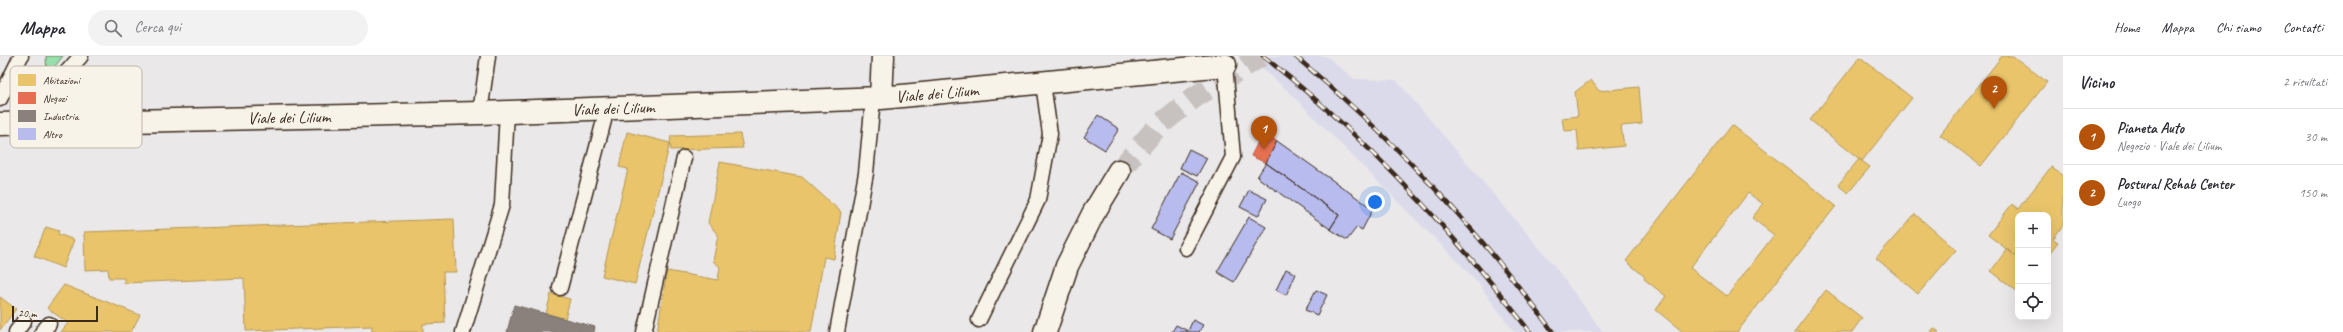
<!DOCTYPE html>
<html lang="it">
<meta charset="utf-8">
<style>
:root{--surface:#fff;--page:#f2f2f3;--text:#2b2b33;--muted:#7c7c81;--line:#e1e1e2;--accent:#b45309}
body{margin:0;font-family:Caveat,sans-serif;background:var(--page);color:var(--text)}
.controls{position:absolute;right:12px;bottom:12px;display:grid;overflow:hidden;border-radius:8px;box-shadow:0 4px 16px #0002}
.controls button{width:36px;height:36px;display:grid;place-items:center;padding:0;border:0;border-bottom:1px solid var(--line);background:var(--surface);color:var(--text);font:20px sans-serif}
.scale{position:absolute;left:12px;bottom:10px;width:86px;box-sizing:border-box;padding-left:4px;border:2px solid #3b2a1e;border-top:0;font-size:11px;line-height:14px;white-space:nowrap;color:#3b2a1e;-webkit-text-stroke:3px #f7f3e8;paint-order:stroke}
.you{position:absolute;left:1375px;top:146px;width:14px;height:14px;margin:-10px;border:3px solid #fff;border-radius:50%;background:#1a73e8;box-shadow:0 0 0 6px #1a73e833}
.badge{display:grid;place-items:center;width:26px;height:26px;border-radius:50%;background:var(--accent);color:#fff;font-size:13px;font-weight:700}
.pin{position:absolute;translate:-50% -33px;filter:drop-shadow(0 1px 2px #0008)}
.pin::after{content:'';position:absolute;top:21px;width:14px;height:12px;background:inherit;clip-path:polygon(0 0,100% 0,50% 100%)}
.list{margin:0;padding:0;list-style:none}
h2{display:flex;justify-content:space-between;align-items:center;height:52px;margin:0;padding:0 16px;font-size:17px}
h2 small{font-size:13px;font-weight:400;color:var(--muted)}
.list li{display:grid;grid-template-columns:26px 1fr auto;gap:12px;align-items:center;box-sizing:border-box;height:56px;padding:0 16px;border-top:1px solid var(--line)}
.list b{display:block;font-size:15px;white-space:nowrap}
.list p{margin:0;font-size:13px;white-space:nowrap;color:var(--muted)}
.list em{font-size:13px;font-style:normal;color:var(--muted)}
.icon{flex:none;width:22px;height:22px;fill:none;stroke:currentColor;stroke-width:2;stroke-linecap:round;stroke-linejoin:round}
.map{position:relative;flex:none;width:2063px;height:276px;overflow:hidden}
header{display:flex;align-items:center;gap:24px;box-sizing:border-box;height:56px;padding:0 20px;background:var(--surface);border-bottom:1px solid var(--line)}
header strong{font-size:19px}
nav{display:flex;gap:22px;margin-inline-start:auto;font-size:14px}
.search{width:280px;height:36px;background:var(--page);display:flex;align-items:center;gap:10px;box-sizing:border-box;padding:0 14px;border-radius:22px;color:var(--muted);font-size:15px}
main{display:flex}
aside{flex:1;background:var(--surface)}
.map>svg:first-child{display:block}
.built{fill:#dbdaea}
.green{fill:#98dfad;stroke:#6a8466}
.homes{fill:#e9c46a;stroke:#b59653;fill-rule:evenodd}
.shops{fill:#e76f51;stroke:#b35a42}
.industry{fill:#8a817c;stroke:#726760}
.building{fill:#b7bbed;stroke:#3b2a1e}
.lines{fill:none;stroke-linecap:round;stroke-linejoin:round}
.secondary-tunnel{stroke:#c7c2c0;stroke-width:22;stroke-dasharray:22 11;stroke-linecap:butt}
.lane-casing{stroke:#3b2a1e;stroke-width:17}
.street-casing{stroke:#3b2a1e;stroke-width:25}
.secondary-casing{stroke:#3b2a1e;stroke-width:25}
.lane{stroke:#f7f3e8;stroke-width:14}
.street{stroke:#f7f3e8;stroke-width:22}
.secondary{stroke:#f7f3e8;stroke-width:22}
.rail-casing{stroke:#3b2a1e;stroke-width:4.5}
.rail{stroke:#f7f3e8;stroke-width:3;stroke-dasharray:9;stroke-linecap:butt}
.labels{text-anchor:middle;stroke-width:4;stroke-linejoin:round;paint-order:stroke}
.street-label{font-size:17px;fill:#3b2a1e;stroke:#f7f3e8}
.key{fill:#f7f3e8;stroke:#bfb7ab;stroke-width:1}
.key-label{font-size:11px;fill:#3b2a1e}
</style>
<header>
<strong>Mappa</strong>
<div class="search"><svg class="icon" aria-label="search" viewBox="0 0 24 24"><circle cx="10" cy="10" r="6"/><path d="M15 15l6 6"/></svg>Cerca qui</div>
<nav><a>Home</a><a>Mappa</a><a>Chi siamo</a><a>Contatti</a></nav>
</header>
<main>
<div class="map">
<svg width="2063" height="276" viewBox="0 0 2063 276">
<rect width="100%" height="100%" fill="#eae8e9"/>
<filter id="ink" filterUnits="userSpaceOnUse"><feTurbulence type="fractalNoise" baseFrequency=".025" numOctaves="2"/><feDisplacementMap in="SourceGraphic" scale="8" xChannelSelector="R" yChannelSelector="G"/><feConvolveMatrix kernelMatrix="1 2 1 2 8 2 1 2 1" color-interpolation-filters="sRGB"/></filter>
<g filter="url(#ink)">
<path class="built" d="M 1247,0 L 1326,0 L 1354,23 L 1396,24 L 1552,207 L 1603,276 L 1514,276 L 1476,224 L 1287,34 Z"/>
<path class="green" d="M 46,0 L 63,0 L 47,20 Z"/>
<path class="homes" d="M 2002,0 L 2013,0 L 2047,26 L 1981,110 L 1940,79 Z
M 1860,1 L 1912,42 L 1862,105 L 1810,64 Z
M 1591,24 L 1599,35 L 1639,31 L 1642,68 L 1621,70 L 1624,90 L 1579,95 L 1577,74 L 1564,75 L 1562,62 L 1578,60 L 1575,36 Z
M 1732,69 L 1836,150 L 1737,276 L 1683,276 L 1656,254 L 1666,240 L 1644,223 L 1645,221 L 1626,205 ZM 1748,137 L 1763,148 L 1752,162 L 1774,179 L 1727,240 L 1690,212 Z
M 627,76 L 670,87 L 635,228 L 602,220 L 628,113 L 619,111 Z
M 740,78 L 743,92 L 671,94 L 670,87 L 671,80 Z
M 1859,103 L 1870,111 L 1848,137 L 1838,129 Z
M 720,106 L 802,121 L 841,156 L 834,203 L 824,201 L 811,276 L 657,276 L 667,215 L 718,224 L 720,211 L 713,205 L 718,179 L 708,167 Z
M 2051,111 L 2063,120 L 2063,169 L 2053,183 L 2058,186 L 2048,199 L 2048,159 L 2018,159 L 2018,202 L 1988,179 L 2012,148 L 2018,153 Z
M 1915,158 L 1956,194 L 1918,238 L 1876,202 Z
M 454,163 L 456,216 L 443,216 L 445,267 L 423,268 L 423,276 L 372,276 L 372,270 L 246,275 L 244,222 L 124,227 L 124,222 L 109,222 L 108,213 L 85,214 L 84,176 Z
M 46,171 L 59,175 L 58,178 L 74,184 L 63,212 L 34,200 Z
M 2007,193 L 2018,202 L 2018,236 L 1991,215 Z
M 64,229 L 140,259 L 131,276 L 61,276 L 68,267 L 47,252 Z
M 1826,234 L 1862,262 L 1852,276 L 1794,276 Z
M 551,238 L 570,243 L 565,263 L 546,257 Z
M 0,241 L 16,253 L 0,274 Z
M 1934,272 L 1939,276 L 1930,276 Z"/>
<path class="shops" d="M 1262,78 L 1277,85 L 1266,107 L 1251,100 Z"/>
<path class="industry" d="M 514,249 L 595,271 L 594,276 L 507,276 Z"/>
<path class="building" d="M 1098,59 L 1119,73 L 1105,94 L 1084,81 Z
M 1277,85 L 1373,153 L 1362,174 L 1357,171 L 1347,184 L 1330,173 L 1339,159 L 1266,107 Z
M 1189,93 L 1207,102 L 1197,120 L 1180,112 Z
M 1266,107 L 1339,159 L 1330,173 L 1257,121 Z
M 1181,116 L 1200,126 L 1170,183 L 1151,173 Z
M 1249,134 L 1267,143 L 1258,160 L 1240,151 Z
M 1249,161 L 1266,171 L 1234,226 L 1217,216 Z
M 1286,213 L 1296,218 L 1286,239 L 1276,234 Z
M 1316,234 L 1327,239 L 1317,259 L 1305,254 Z
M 1193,264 L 1203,269 L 1199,276 L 1172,276 L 1176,269 L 1188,275 Z"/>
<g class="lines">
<path class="secondary-tunnel" d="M 1119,115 L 1158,70 L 1195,41 L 1261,0"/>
<g class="lane-casing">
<path id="lane" d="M 0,43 L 21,0
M 480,57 L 488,0
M 36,67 L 65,18 L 81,0
M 1186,192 L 1233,101 L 1225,9
M 560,232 L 607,53
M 979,264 L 1038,144 L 1050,78 L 1043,27
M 16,276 L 24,265
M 42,276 L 49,268
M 463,276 L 502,149 L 507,56
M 644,276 L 684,102
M 837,276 L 866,117 L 873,43"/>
</g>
<g class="street-casing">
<path id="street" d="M 881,42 L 883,0
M 0,68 L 480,57 L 881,42 L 1225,9"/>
</g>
<g class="secondary-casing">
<path id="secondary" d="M 1045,276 L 1067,210 L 1093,158 L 1119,115"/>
</g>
<use href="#lane" class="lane"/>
<use href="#street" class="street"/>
<use href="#secondary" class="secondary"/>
<g class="rail-casing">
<path id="rail" d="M 1263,0 C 1364,79 1452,174 1530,276
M 1295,0 C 1395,84 1476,171 1553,276"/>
</g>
<use href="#rail" class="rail"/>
</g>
</g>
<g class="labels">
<g class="street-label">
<text transform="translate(937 37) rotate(-5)" y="6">Viale dei Lilium</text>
<text transform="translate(613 52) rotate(-2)" y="6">Viale dei Lilium</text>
<text transform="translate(289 61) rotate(-1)" y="6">Viale dei Lilium</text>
</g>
</g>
<rect x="10" y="10" width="132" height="82" rx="6" class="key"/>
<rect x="18" y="18" width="18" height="12" fill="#e9c46a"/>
<rect x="18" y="36" width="18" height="12" fill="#e76f51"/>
<rect x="18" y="54" width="18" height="12" fill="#8a817c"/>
<rect x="18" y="72" width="18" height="12" fill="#b7bbed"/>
<g class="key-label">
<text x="43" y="28">Abitazioni</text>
<text x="43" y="46">Negozi</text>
<text x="43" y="64">Industria</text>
<text x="43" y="82">Altro</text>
</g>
</svg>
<div class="controls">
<button>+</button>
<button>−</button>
<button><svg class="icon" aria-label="locate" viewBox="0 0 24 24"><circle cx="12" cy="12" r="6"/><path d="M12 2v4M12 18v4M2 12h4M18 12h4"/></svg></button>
</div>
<div class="scale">20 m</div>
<div class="you"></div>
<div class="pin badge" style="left:1264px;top:93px">1</div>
<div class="pin badge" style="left:1994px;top:53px">2</div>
</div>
<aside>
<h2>Vicino<small>2 risultati</small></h2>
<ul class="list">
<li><span class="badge">1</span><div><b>Pianeta Auto</b><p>Negozio · Viale dei Lilium</p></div><em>30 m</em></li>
<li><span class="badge">2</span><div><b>Postural Rehab Center</b><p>Luogo</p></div><em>150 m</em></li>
</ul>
</aside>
</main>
